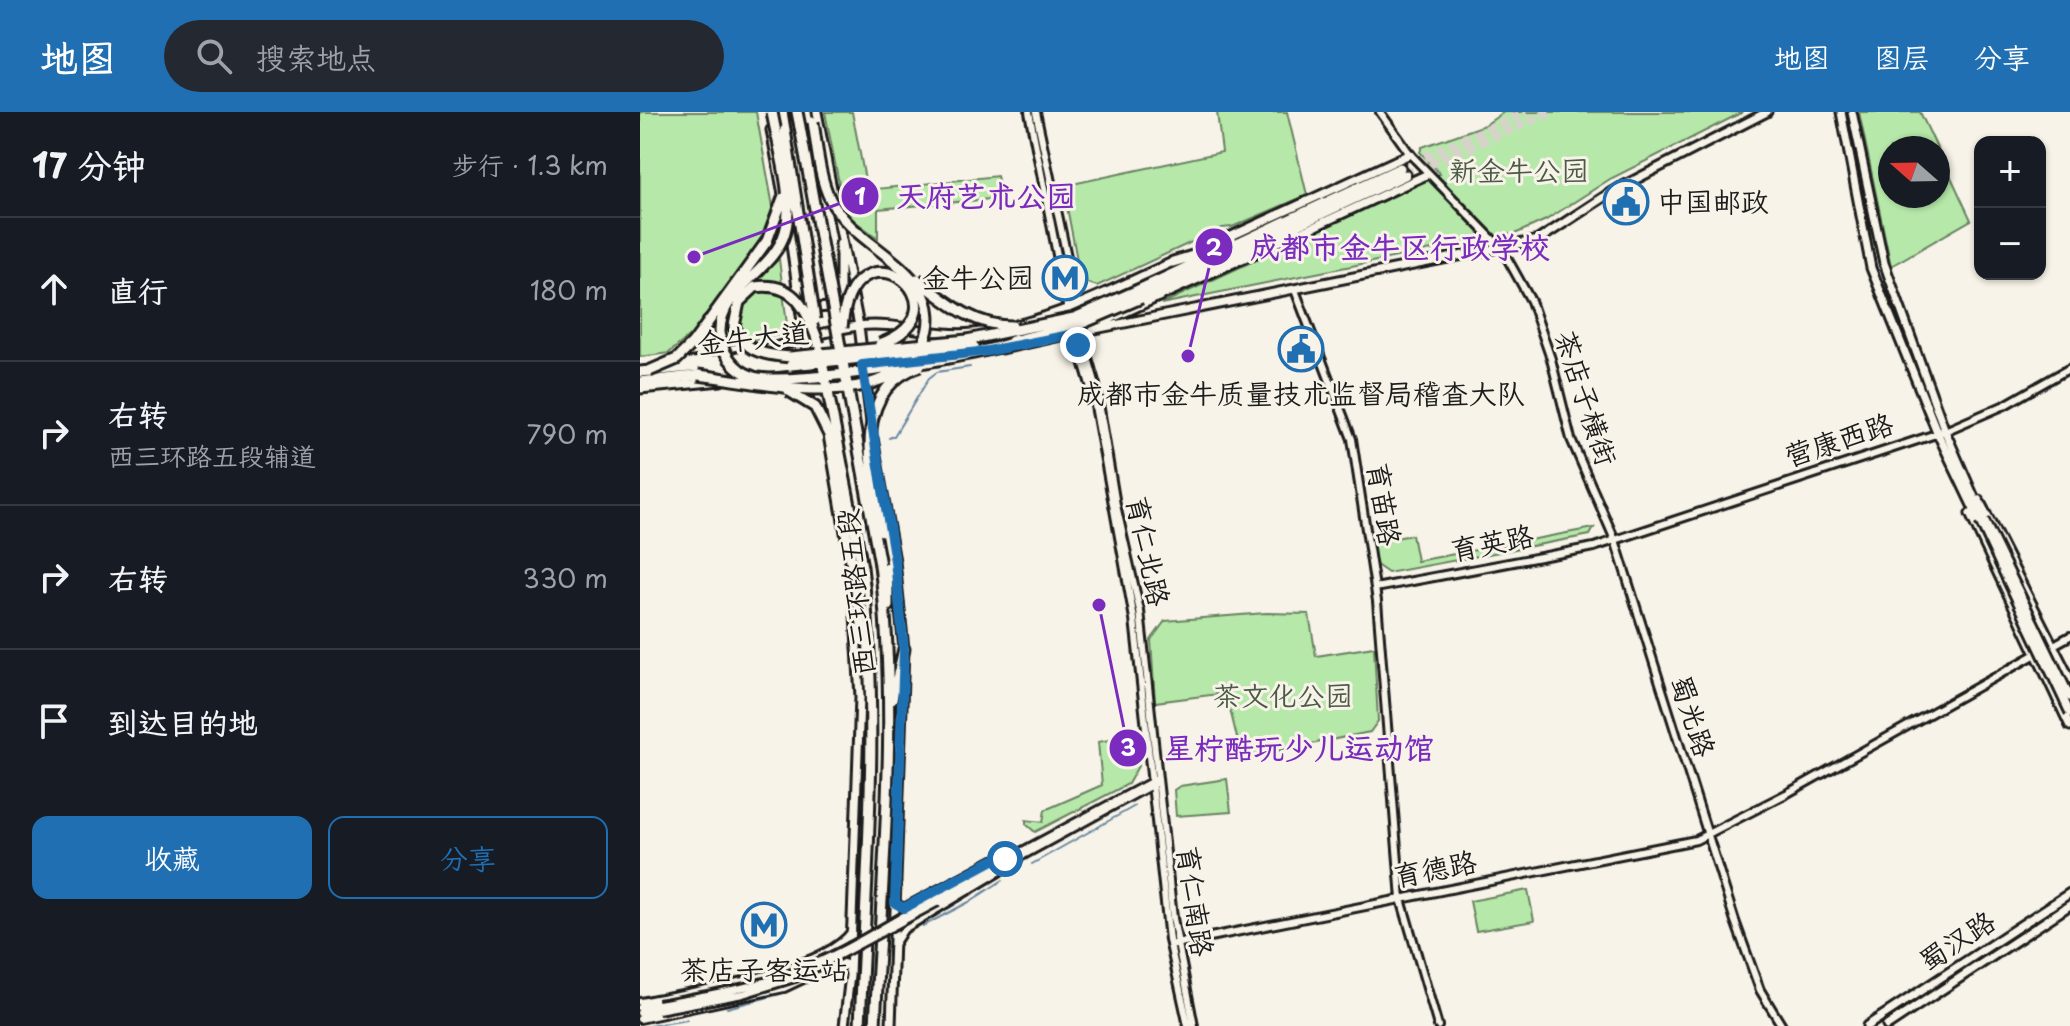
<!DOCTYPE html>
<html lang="zh">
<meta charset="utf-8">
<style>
:root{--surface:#171b24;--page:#242831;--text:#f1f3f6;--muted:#9ea1a6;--line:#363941;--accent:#1f6fb2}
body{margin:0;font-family:"Playpen Sans","LXGW WenKai TC",sans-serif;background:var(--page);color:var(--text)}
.controls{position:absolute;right:24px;top:24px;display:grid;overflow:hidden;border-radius:16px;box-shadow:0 2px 6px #0004}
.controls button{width:72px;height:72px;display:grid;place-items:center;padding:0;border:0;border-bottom:2px solid var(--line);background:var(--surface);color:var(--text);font:40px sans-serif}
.compass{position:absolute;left:1238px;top:24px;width:72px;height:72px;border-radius:50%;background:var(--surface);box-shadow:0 2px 6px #0004;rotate:290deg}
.stop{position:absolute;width:24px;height:24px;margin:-18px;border:6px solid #1f6fb2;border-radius:50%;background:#fff}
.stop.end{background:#1f6fb2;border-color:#fff;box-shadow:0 2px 8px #0008}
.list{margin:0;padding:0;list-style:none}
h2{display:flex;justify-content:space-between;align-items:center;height:104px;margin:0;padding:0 32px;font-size:34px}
h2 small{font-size:26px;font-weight:400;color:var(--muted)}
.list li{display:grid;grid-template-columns:52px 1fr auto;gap:24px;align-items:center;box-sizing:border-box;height:144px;padding:0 32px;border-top:2px solid var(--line)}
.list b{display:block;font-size:30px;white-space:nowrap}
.list p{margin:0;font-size:26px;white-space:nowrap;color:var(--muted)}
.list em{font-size:26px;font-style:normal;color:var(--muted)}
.actions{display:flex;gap:16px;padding:24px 32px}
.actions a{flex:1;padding:18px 0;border:2px solid var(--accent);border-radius:16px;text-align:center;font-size:28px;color:var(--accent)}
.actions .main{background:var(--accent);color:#fff}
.icon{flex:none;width:44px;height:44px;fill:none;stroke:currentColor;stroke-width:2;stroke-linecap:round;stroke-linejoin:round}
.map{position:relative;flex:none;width:1430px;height:914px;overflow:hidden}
header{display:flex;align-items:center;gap:48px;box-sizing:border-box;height:112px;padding:0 40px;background:var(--accent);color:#fff}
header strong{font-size:38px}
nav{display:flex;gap:44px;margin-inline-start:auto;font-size:28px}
.search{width:560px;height:72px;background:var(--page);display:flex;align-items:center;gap:20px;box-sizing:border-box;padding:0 28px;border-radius:44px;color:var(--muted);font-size:30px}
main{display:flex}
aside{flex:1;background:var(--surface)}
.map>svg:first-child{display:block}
.green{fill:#b6e9a9;stroke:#698262;stroke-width:2}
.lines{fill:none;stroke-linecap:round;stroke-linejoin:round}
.stream{stroke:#6987a1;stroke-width:2}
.highway-tunnel{stroke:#d6d3c9;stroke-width:9;stroke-dasharray:9 4.5;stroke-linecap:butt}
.minor-casing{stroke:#1c1c1c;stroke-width:12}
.major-casing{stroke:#1c1c1c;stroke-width:13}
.highway-casing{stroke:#1c1c1c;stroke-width:15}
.minor{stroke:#f7f3e8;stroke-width:6}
.major{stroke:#f7f3e8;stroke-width:7}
.highway{stroke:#f7f3e8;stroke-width:9}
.minor-bridge-casing{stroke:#1c1c1c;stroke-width:12;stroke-linecap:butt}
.major-bridge-casing{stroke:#1c1c1c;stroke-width:13;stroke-linecap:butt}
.highway-bridge-casing{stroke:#1c1c1c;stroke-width:15;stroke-linecap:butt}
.minor-bridge{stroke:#f7f3e8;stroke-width:6}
.major-bridge{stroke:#f7f3e8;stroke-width:7}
.highway-bridge{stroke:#f7f3e8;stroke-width:9}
.route{stroke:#1f6fb2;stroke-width:10}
.labels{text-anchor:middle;stroke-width:6;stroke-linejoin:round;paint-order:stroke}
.park-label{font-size:28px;fill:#4a5a46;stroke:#f7f3e8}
.poi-label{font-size:28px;fill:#1c1c1c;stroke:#f7f3e8}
.street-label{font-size:28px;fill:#1c1c1c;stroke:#f7f3e8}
.leader{fill:none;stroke:#7b2cbf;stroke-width:3}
.callout-dot{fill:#7b2cbf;stroke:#f7f3e8;stroke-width:3}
.mark-label{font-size:24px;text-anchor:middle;font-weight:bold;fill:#fff}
.callout-label{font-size:30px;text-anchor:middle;font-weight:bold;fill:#7b2cbf;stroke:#f7f3e8;stroke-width:6;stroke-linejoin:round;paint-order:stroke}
</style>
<header>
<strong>地图</strong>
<div class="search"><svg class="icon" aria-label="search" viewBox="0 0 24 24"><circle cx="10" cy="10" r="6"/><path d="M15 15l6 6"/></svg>搜索地点</div>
<nav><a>地图</a><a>图层</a><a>分享</a></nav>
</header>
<main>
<aside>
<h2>17 分钟<small>步行 · 1.3 km</small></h2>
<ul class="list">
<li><svg class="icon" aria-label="ahead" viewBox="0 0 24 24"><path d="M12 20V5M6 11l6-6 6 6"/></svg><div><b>直行</b></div><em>180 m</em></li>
<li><svg class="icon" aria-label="right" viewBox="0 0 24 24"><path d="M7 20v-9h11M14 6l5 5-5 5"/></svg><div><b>右转</b><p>西三环路五段辅道</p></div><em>790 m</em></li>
<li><svg class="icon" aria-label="right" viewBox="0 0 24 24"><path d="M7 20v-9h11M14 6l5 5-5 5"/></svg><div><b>右转</b></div><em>330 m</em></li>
<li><svg class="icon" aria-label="arrive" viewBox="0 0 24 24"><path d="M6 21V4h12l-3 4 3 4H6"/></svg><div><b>到达目的地</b></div></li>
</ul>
<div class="actions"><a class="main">收藏</a><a>分享</a></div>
</aside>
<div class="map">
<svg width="1430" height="914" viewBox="0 0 1430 914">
<rect width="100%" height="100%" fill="#f7f3e8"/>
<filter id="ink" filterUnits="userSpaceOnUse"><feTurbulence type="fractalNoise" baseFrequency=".0125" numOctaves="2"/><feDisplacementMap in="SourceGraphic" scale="16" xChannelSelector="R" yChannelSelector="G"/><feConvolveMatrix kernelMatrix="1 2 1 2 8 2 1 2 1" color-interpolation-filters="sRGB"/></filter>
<g filter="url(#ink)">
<path class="green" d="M 0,0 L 116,0 L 135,106 L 58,217 L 29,241 L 0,245 Z
M 185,0 L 212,0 L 227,78 L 357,64 L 362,86 L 238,97 L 238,126 L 205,102 Z
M 577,0 L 647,0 L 667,83 L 592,115 L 582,116 L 457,174 L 441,169 L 423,74 L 582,40 Z
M 864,0 L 1103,0 L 970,67 L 906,108 L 877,121 L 521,192 L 800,62 L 780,40 L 782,35 L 845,13 Z
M 1219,0 L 1280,0 L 1297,36 L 1250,36 L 1250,84 L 1298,84 L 1298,37 L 1331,108 L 1251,154 Z
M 139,147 L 148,221 L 86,234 C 83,188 109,176 139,147 Z
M 954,416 L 950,423 L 748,461 L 735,452 L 733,430 L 772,423 L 777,449 Z
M 626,501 L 669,502 L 676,544 L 734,535 L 738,609 L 730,620 L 602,646 L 586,581 L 515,590 L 511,528 L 525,509 Z
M 496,623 L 498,654 L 488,672 L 395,720 L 386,712 L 386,708 L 403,710 L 405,698 L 462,673 L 458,630 Z
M 587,667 L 591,700 L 536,704 L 534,678 L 540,674 Z
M 888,778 L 894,809 L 836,819 L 830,789 Z"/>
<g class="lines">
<path class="stream" d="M 249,326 L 254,324 L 289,266 L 297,260 L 330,255
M 392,752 L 495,694
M 283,814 L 329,790 L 363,768
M 87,896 L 140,882 L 182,864
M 10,914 L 47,908"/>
<path class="highway-tunnel" d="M 760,56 L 886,0
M 765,63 L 911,0"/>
<g class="minor-casing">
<path id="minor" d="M 389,0 L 428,199
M 396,0 L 438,196
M 740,0 L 770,42 L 862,137 L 891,189 L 911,247 L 931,327 L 975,428 L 1095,809 L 1120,878 L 1142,914
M 655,178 L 712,327 L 737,489 L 761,787 L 798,914
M 440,219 L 456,273 L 476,393 L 500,499 L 533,806 L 554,914
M 435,222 L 453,283 L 494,507 L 529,828 L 548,914
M 222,253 L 245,250
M 735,476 L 954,435 L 1305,319 L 1365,293 L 1430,256
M 1412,534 L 1430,524
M 295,786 L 515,668
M 298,790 L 515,671
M 255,791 L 264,796 L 353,748 L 361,747
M 255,831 L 264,817 L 359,760
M 530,833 L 1056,728 L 1146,682 L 1398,541
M 0,890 C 50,880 184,860 212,819
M 0,896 L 18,892
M 0,901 L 18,898
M 0,907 L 144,876 L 199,850 L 206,852 L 209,860"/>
</g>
<g class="major-casing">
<path id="major" d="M 177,0 L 219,214 L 231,311
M 1201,0 L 1231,156 L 1297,320 L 1340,410
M 1212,0 L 1244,151 L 1305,319 L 1344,408
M 131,18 L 144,88
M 148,112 L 164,224 L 184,308
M 656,123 L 788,62
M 561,138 L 770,42
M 162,172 L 176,196 L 189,195 L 200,188 L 200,132
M 459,212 L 633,133
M 440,220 L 898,128 L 973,79 L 1127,0
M 362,237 L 444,219
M 245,250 L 271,248
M 38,252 C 58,249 79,248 99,244 C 139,236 176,220 218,214 C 258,209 294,225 333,221 C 406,213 469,178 535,149
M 150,262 L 222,253
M 0,277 L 81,269
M 233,327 L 255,449 L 264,537 L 251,914
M 1339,388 L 1430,567
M 1330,402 L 1430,614
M 204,914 L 210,863 L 220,585 L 214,486
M 1227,914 L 1430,781
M 1247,914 L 1430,793"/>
</g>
<g class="highway-casing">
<path id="highway" d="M 142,0 L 145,18
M 157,0 L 160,15
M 627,133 L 659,122
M 533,150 L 569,139
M 498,178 L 760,56
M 501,186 L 765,63
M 0,260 L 139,246
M 0,270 L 151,253
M 242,419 L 248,453 L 248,494
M 252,588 L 264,537
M 220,914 C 226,764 240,605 222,455
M 235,914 C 242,761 259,605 240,453"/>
</g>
<use href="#minor" class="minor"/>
<use href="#major" class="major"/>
<use href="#highway" class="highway"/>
<g class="minor-bridge-casing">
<path id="minor-bridge" d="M 18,892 C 62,884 107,877 149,862 C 200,844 248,812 295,786
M 18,898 L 103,882 L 158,865 L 298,790"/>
</g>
<g class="major-bridge-casing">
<path id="major-bridge" d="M 1344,408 L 1430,585
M 1340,410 L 1430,601"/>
</g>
<g class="highway-bridge-casing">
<path id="highway-bridge" d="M 132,0 C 138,36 155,85 145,120 C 134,159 80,177 80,219 C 80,239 94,259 114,265 C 151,275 339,245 377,229
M 160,15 L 240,453
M 145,18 L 175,208
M 277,167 C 307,190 333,214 372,214
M 202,216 C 211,100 337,195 240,232
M 372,229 L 438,213 L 501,186
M 179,232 C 167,199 156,169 115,175 L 99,190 L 94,214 C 105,240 124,243 150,245 L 327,228 L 434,206 L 498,178
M 180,239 L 222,455
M 151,253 L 334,235
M 9,259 L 37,247 L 53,231 L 127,129 L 143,86
M 58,263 C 121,270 248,305 284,229 C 292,212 290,192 280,177 C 256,142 209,125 190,87 C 179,65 177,34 173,10
M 149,279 L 175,295 L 189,323 L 222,512
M 242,419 C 232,364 208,279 280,254"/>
</g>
<use href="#minor-bridge" class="minor-bridge"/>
<use href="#major-bridge" class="major-bridge"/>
<use href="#highway-bridge" class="highway-bridge"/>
</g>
</g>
<g class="lines" filter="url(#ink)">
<path class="route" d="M 365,747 L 353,748 L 264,796 L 255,791 L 264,537 L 255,449 L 222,253 L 348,239 L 435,222 L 438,233"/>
</g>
<defs>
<g id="civic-ring" transform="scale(2.3)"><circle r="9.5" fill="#f7f3e8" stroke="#1f6fb2" stroke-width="1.5"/><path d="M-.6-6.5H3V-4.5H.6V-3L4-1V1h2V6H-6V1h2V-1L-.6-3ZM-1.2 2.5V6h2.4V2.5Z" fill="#1f6fb2"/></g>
<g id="metro-ring" transform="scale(2.3)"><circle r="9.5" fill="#f7f3e8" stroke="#1f6fb2" stroke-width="1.5"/><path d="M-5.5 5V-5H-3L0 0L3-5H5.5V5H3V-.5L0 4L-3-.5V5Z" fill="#1f6fb2"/></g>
</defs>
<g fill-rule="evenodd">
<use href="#civic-ring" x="986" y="90"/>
<use href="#metro-ring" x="425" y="166"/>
<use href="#civic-ring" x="661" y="237"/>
<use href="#metro-ring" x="124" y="813"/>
</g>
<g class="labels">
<g class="park-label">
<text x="879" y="69">新金牛公园</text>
<text x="643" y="594">茶文化公园</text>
</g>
<g class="poi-label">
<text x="1017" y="100" text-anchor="start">中国邮政</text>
<text x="394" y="176" text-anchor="end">金牛公园</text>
<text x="661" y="292">成都市金牛质量技术监督局稽查大队</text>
<text x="124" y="868">茶店子客运站</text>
</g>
<g class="street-label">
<text transform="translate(113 226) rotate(-6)" y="10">金牛大道</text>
<text transform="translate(946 286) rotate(72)" y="10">茶店子横街</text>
<text transform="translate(1199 328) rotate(-18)" y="10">营康西路</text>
<text transform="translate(744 392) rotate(81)" y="10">育苗路</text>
<text transform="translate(852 431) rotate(-11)" y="10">育英路</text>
<text transform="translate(508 439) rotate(78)" y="10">育仁北路</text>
<text transform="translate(216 480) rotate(-96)" y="10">西三环路五段</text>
<text transform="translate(1053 604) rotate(72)" y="10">蜀光路</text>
<text transform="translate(795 757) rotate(-11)" y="10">育德路</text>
<text transform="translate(555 789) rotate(82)" y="10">育仁南路</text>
<text transform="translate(1317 829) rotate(-33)" y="10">蜀汉路</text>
</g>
</g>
<path class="leader" d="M54 145L220 84M548 244L574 135M459 493L488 636"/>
<g class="callout-dot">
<circle cx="54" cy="145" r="8"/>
<circle cx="548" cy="244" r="8"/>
<circle cx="459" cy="493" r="8"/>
<circle cx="220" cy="84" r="20"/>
<circle cx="574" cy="135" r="20"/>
<circle cx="488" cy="636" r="20"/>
</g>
<g class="mark-label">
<text x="220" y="93">1</text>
<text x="574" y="144">2</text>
<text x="488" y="644">3</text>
</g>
<g class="callout-label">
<text x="346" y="95">天府艺术公园</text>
<text x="760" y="146">成都市金牛区行政学校</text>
<text x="659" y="647">星柠酷玩少儿运动馆</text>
</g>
</svg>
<div class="controls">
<button>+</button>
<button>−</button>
</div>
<svg class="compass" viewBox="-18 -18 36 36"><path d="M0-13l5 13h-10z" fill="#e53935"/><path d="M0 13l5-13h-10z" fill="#9ea1a6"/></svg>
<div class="stop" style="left:365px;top:747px"></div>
<div class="stop end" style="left:438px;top:233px"></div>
</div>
</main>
